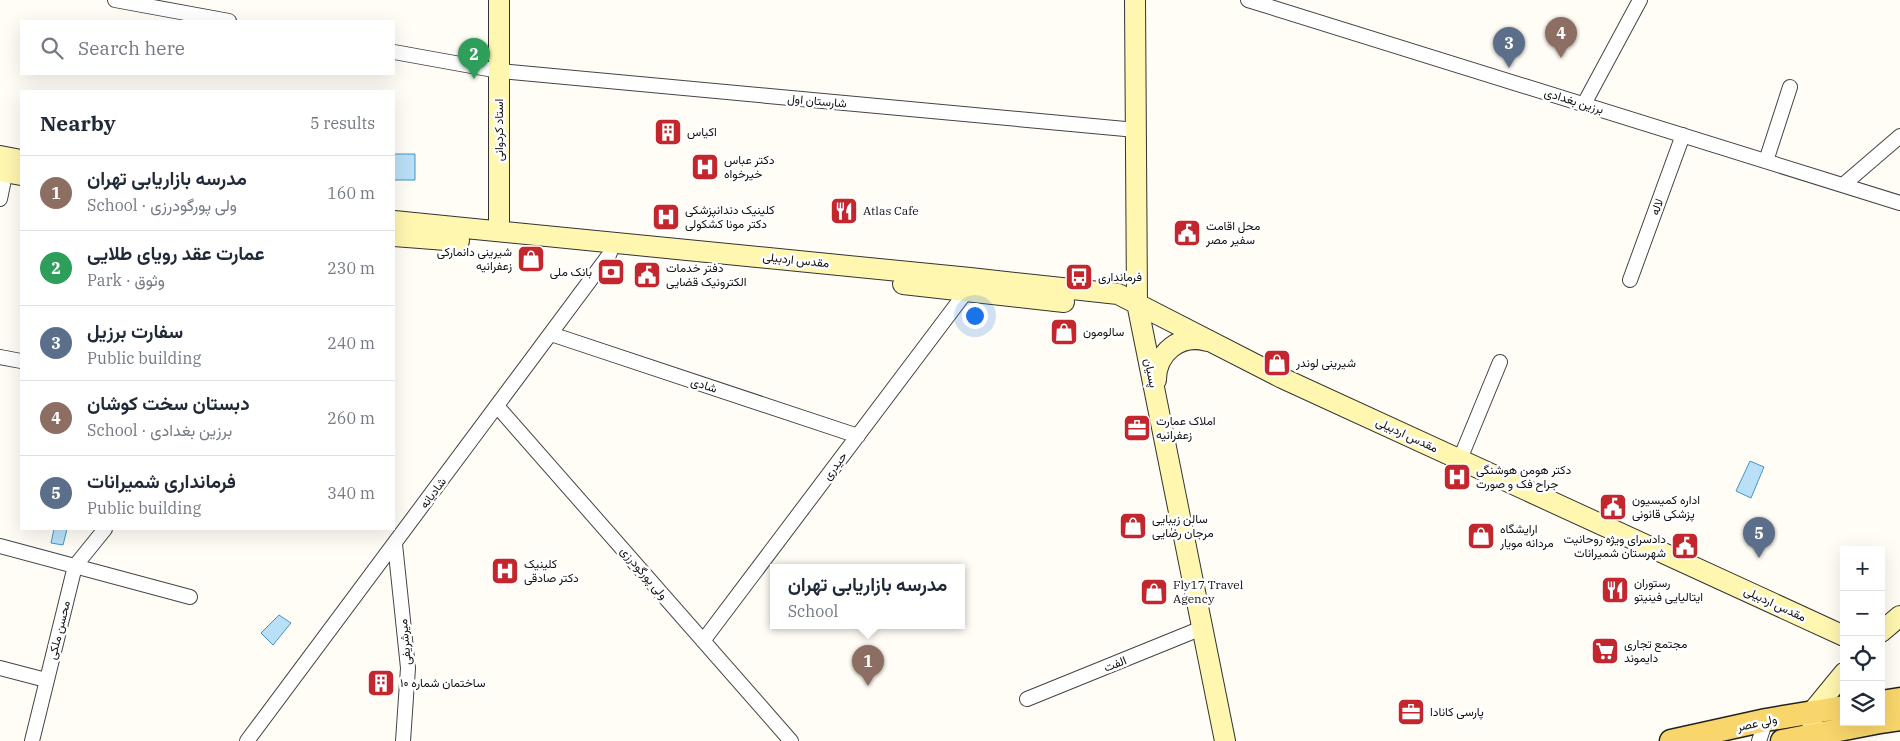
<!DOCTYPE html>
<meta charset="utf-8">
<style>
:root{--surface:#fff;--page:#f2f2f3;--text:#1f2937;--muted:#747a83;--line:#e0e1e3;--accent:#d93025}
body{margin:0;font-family:"IBM Plex Serif",Vazirmatn,serif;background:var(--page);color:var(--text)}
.controls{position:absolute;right:15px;bottom:15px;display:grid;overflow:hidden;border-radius:0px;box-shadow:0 5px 20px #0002}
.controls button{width:45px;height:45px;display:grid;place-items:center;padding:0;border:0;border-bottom:1px solid var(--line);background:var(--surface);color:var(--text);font:25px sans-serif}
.you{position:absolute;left:974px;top:315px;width:18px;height:18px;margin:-12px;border:4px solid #fff;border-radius:50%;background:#1a73e8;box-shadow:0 0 0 8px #1a73e833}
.badge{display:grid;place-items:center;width:32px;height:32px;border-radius:50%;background:var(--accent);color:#fff;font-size:16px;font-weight:700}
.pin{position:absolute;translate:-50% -41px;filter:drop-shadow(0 1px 2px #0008)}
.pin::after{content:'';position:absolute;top:26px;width:18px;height:15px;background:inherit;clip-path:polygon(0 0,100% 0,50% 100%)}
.popup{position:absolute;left:770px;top:564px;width:195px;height:65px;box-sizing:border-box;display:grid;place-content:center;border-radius:0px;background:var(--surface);filter:drop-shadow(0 1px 4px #0005);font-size:16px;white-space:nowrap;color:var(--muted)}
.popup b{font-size:19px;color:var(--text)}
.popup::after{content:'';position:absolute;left:50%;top:100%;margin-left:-10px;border:10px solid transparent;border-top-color:var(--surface)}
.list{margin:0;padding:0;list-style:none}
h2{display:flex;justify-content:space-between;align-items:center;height:65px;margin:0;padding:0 20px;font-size:21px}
h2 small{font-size:16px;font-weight:400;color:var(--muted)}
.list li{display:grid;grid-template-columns:32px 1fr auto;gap:15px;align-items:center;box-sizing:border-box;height:75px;padding:0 20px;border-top:1px solid var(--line)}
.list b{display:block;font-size:19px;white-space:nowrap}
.list p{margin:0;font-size:16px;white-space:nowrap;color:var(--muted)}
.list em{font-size:16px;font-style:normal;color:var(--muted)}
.icon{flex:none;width:28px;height:28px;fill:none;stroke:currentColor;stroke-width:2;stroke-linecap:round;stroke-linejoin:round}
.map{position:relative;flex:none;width:1900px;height:741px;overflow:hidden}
.search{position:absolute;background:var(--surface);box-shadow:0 5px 20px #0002;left:20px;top:20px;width:375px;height:55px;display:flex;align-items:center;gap:12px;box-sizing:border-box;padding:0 18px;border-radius:0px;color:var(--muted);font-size:19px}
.panel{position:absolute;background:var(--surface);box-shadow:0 5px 20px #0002;left:20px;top:90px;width:375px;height:440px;border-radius:0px}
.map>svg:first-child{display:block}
.water{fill:#b9e0f7;stroke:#3f96cf}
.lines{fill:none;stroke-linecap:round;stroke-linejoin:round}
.street-casing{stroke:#444;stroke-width:16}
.secondary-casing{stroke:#333;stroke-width:22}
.primary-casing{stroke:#222;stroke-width:25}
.street{stroke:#fff;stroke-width:14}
.secondary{stroke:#fff6b0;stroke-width:20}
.primary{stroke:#f9d66b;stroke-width:22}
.labels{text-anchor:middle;stroke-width:5;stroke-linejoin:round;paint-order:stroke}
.street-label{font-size:12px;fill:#111;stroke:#fff}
.poi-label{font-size:12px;fill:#111;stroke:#fff;text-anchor:start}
</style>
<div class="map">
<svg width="1900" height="741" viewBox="0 0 1900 741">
<rect width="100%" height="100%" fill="#fffdf5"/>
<path class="water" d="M 394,154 L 415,154 L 415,180 L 394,180 Z
M 1750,461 L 1764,467 L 1751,498 L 1736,491 Z
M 54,529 L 67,529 L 63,545 L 51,543 Z
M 279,615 L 291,623 L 273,645 L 261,633 Z"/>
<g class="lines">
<g class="street-casing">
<path id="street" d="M 115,0 L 229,21
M 1248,0 L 1900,203
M 394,52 L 499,71 L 1136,130
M 1584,104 L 1640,0
M 1766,161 L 1790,87
M 1843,185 L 1900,136
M 0,199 L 7,165
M 1630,280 L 1683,135
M 551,334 L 858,436
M 0,357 L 21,361
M 497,406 L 791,741
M 1460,459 L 1500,362
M 395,544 L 408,668 L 403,741
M 0,546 L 190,597
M 703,641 L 966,292
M 0,668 L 46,680
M 1027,699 L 1202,628
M 32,741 L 75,566 L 105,529
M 247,741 L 609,255 L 614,242
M 1759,741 L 1766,720"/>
</g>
<g class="secondary-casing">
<path id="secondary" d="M 499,0 L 499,231
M 1135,0 L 1137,303 L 1225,741
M 0,156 L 21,160
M 0,171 L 21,175
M 394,221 L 970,278 L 1118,294 L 1282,378 L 1844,636
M 394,236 L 459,241
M 903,284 L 1064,302
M 1156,380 C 1156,353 1180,333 1207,341
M 1881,632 L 1900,616
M 1812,722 L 1812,712 L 1844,673"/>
</g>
<g class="primary-casing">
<path id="primary" d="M 1881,702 L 1900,699
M 1881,722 L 1900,719
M 1671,741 L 1766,720 L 1844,707
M 1782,741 L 1880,722"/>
</g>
<use href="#street" class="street"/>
<use href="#secondary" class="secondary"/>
<use href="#primary" class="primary"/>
</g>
<defs>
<g id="building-square" transform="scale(1.4375)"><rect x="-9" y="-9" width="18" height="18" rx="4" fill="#c4262e" stroke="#fff"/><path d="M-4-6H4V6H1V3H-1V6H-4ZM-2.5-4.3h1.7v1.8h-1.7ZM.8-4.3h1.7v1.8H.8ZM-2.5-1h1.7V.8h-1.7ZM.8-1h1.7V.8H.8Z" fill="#fff"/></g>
<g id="hospital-square" transform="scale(1.4375)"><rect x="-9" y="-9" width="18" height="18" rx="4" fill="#c4262e" stroke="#fff"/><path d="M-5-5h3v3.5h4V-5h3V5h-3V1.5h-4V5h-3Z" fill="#fff"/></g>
<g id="restaurant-square" transform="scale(1.4375)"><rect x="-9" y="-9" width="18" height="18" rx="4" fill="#c4262e" stroke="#fff"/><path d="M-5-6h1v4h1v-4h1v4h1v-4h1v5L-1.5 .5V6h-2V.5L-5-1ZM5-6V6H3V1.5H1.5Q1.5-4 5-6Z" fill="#fff"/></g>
<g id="civic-square" transform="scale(1.4375)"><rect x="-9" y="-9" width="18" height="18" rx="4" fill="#c4262e" stroke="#fff"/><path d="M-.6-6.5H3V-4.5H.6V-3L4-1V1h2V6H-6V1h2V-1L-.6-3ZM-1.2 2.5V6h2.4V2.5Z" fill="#fff"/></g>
<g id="shop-square" transform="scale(1.4375)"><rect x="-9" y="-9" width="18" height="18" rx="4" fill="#c4262e" stroke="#fff"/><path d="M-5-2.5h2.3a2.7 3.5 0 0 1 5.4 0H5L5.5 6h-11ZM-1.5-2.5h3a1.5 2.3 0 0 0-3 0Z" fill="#fff"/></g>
<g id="bank-square" transform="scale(1.4375)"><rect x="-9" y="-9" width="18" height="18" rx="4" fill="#c4262e" stroke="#fff"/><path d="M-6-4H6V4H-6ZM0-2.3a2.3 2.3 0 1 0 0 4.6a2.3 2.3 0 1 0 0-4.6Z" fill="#fff"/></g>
<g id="bus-square" transform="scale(1.4375)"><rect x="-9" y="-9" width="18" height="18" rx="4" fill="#c4262e" stroke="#fff"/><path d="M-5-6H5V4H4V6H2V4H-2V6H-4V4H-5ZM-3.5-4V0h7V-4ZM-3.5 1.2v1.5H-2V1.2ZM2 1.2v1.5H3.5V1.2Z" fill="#fff"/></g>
<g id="office-square" transform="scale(1.4375)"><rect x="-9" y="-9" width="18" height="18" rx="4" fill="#c4262e" stroke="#fff"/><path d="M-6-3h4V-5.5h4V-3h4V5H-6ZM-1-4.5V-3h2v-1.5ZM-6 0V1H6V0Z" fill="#fff"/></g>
<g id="supermarket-square" transform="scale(1.4375)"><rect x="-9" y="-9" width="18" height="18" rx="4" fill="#c4262e" stroke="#fff"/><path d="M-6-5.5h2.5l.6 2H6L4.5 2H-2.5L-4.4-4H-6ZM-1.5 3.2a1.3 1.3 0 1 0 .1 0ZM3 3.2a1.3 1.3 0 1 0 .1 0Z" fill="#fff"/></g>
</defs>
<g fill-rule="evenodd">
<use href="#building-square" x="668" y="132"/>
<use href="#hospital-square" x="705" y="167"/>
<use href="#restaurant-square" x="844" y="211"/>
<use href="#hospital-square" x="666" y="217"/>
<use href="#civic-square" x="1187" y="233"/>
<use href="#shop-square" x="531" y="259"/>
<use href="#bank-square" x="611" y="272"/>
<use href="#civic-square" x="647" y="275"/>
<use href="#bus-square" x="1079" y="277"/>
<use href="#shop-square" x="1064" y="332"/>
<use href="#shop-square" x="1277" y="363"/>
<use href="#office-square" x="1137" y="428"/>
<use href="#hospital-square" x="1457" y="477"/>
<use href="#civic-square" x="1613" y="507"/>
<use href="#shop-square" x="1133" y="526"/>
<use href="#shop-square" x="1481" y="536"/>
<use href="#civic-square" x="1685" y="546"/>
<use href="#hospital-square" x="505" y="571"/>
<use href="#restaurant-square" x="1615" y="590"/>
<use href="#shop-square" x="1154" y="592"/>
<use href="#supermarket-square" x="1605" y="651"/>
<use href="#building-square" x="381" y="683"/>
<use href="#office-square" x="1411" y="712"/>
</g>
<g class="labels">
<g class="street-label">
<text transform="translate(817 101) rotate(5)" y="4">شارستان اول</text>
<text transform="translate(1574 101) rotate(17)" y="4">برزین بغدادی</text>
<text transform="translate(499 130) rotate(-90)" y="4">استاد کردوانی</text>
<text transform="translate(1657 207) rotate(-70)" y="4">لاله</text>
<text transform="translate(796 260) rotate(6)" y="4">مقدس اردبیلی</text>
<text transform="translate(1151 373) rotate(79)" y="4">پسیان</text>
<text transform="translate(704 385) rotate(18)" y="4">شادی</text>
<text transform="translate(1407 435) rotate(25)" y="4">مقدس اردبیلی</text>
<text transform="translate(835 466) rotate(-53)" y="4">حیدری</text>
<text transform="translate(433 493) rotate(-53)" y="4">شادیانه</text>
<text transform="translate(644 573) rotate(49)" y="4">ولی پورگودرزی</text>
<text transform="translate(1775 604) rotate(25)" y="4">مقدس اردبیلی</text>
<text transform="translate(59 630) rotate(-76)" y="4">محسن ملکی</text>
<text transform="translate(405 642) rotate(-95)" y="4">میرشریفی</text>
<text transform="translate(1115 664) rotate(-22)" y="4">الفت</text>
<text transform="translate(1757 723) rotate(-12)" y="4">ولی عصر</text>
</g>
<g class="poi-label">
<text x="687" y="136">اکیاس</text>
<text x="724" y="164">دکتر عباس<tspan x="724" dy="14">خیرخواه</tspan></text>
<text x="685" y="214">کلینیک دندانپزشکی<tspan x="685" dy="14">دکتر مونا کشکولی</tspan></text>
<text x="863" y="215">Atlas Cafe</text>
<text x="1206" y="230">محل اقامت<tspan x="1206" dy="14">سفیر مصر</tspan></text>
<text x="512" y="256" text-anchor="end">شیرینی دانمارکی<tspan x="512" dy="14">زعفرانیه</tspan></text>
<text x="666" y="272">دفتر خدمات<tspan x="666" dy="14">الکترونیک قضایی</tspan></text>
<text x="592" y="276" text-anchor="end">بانک ملی</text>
<text x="1098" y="281">فرمانداری</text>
<text x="1083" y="336">سالومون</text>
<text x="1296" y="367">شیرینی لوندر</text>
<text x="1156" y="425">املاک عمارت<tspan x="1156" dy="14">زعفرانیه</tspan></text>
<text x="1476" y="474">دکتر هومن هوشنگی<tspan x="1476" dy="14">جراح فک و صورت</tspan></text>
<text x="1632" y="504">اداره کمیسیون<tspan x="1632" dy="14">پزشکی قانونی</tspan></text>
<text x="1152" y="523">سالن زیبایی<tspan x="1152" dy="14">مرجان رضایی</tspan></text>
<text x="1500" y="533">ارایشگاه<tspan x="1500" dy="14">مردانه مویار</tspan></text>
<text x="1666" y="543" text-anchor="end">دادسرای ویژه روحانیت<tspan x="1666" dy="14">شهرستان شمیرانات</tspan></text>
<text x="524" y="568">کلینیک<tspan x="524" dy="14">دکتر صادقی</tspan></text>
<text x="1634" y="587">رستوران<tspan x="1634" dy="14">ایتالیایی فینیتو</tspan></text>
<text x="1173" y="589">Fly17 Travel<tspan x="1173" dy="14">Agency</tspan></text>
<text x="1624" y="648">مجتمع تجاری<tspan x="1624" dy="14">دایموند</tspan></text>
<text x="400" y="687">ساختمان شماره ۱۰</text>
<text x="1430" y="716">پارسی کانادا</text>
</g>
</g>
</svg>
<div class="controls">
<button>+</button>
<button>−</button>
<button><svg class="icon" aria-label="locate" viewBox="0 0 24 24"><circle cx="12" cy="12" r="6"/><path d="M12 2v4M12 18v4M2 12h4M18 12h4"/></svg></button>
<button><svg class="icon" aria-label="layers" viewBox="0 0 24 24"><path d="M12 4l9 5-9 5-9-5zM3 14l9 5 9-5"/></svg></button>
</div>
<div class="you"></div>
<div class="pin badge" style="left:868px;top:686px;background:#8d6e63">1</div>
<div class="popup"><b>مدرسه بازاریابی تهران</b>School</div>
<div class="pin badge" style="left:474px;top:79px;background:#2e9e5b">2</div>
<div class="pin badge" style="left:1509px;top:68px;background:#5c6f8a">3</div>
<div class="pin badge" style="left:1561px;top:58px;background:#8d6e63">4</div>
<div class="pin badge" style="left:1759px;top:558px;background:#5c6f8a">5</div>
<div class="search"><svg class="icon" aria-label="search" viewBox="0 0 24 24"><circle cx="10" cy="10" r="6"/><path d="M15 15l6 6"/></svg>Search here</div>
<section class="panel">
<h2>Nearby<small>5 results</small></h2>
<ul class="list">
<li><span class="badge" style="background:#8d6e63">1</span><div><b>مدرسه بازاریابی تهران</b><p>School · ولی پورگودرزی</p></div><em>160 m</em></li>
<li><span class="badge" style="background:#2e9e5b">2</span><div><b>عمارت عقد روياى طلايى</b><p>Park · وثوق</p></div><em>230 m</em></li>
<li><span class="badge" style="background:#5c6f8a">3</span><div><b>سفارت برزیل</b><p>Public building</p></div><em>240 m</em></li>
<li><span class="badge" style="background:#8d6e63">4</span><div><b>دبستان سخت کوشان</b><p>School · برزین بغدادی</p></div><em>260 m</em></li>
<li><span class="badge" style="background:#5c6f8a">5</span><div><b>فرمانداری شمیرانات</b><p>Public building</p></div><em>340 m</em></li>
</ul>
</section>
</div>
